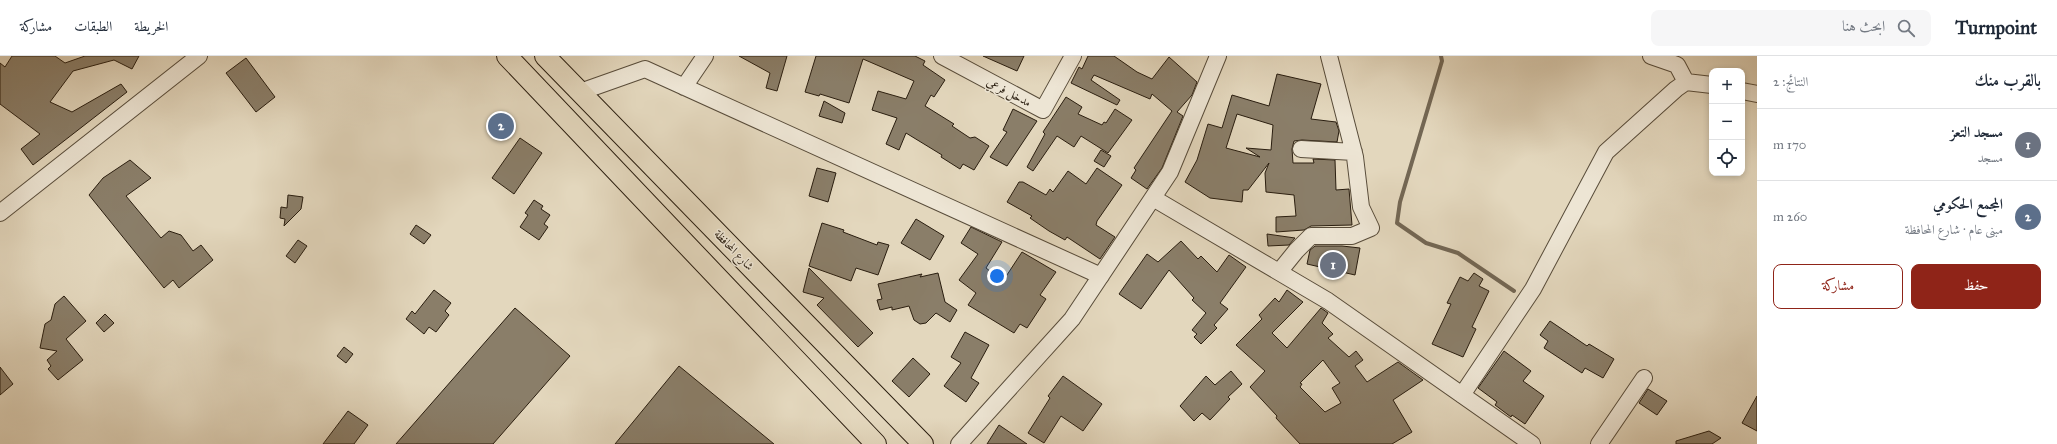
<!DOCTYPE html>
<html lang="ar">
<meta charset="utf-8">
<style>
:root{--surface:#fff;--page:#f6f6f7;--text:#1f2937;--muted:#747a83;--line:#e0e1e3;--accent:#8f2418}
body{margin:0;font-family:"IM FELL Great Primer",Amiri,serif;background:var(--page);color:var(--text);direction:rtl}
.controls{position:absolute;right:12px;top:12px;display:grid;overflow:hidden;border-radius:8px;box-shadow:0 2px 6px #0003}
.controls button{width:36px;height:36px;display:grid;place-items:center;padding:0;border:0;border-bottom:1px solid var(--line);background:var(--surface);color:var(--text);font:20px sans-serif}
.you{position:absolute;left:997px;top:220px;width:14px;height:14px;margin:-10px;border:3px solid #fff;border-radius:50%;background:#1a73e8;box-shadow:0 0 0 6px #1a73e833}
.badge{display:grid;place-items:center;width:26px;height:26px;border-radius:50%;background:var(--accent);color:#fff;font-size:13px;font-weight:700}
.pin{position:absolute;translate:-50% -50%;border:2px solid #fff;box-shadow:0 1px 4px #0006}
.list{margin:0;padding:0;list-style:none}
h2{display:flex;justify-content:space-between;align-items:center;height:52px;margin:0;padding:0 16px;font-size:17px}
h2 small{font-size:13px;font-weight:400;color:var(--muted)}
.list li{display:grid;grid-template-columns:26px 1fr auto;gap:12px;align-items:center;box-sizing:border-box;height:72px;padding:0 16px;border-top:1px solid var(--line)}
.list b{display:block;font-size:15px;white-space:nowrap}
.list p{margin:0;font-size:13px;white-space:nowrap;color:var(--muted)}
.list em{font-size:13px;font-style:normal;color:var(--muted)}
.actions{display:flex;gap:8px;padding:12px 16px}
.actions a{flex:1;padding:9px 0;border:1px solid var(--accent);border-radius:8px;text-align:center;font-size:14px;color:var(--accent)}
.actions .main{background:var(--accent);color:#fff}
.icon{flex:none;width:22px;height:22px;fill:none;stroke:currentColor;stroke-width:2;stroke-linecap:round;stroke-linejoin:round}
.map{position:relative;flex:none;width:1757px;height:388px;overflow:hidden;direction:ltr}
header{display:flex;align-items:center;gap:24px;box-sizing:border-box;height:56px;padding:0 20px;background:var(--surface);border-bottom:1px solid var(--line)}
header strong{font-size:19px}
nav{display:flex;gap:22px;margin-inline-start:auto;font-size:14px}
.search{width:280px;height:36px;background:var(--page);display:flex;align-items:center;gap:10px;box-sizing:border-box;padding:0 14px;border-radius:8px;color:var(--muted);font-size:15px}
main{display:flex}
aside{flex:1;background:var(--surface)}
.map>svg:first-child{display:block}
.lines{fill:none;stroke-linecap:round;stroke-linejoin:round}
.stream{stroke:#736754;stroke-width:4}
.building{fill:#8a7e69;stroke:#291d0f;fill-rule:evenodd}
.minor-casing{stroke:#584c3a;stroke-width:18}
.major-casing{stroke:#291d0f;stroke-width:22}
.minor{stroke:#ede5d4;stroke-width:16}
.major{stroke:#e3d7bd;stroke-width:20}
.labels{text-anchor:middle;stroke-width:3;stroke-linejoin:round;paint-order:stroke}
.street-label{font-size:12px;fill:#291d0f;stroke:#ede5d4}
</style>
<header>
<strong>Turnpoint</strong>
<div class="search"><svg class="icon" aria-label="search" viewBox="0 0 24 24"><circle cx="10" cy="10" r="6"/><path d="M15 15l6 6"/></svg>ابحث هنا</div>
<nav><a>الخريطة</a><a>الطبقات</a><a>مشاركة</a></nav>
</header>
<main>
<aside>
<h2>بالقرب منك<small>النتائج: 2</small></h2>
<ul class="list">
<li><span class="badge" style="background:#6b7280">1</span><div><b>مسجد التعز</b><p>مسجد</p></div><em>170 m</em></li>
<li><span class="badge" style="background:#5c6f8a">2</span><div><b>المجمع الحكومي</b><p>مبنى عام · شارع المحافظة</p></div><em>260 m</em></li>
</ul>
<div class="actions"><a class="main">حفظ</a><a>مشاركة</a></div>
</aside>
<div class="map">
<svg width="1757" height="388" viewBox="0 0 1757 388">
<rect width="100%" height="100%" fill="#e3d7bd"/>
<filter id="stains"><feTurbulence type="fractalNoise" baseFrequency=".005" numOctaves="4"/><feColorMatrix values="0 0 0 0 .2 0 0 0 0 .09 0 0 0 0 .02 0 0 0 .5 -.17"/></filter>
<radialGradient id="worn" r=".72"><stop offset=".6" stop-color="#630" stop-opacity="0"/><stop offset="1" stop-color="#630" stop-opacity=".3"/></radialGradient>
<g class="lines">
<path class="stream" d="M 1441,0 L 1442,5 L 1400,146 L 1397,167 L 1426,187 L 1458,197 L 1514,235"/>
</g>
<path class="building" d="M 12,0 L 55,0 L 65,7 L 85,0 L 139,0 L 132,13 L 114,4 L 73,15 L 50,46 L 72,56 L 121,28 L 127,36 L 33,109 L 21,93 L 40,78 L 0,48 L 0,7 L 5,11 Z
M 739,0 L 787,0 L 777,35 L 766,32 L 770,17 Z
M 816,0 L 915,0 L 925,5 L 923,9 L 945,24 L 934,41 L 931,39 L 925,50 L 954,68 L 952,70 L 970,82 L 975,81 L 989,90 L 974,114 L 963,108 L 960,113 L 941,101 L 942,99 L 906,77 L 899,94 L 886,88 L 897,62 L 872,54 L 878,35 L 906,43 L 914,25 L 863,3 L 849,47 L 820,38 L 819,40 L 805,36 Z
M 983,0 L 1024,0 L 1017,15 Z
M 1088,0 L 1114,0 L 1137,16 L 1152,23 L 1169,1 L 1197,26 L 1192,39 L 1177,56 L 1183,60 L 1162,112 L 1147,133 L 1131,122 L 1136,114 L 1134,112 L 1172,55 L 1152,38 L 1150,43 L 1094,19 L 1091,24 L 1120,44 L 1117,49 L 1071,27 L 1079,11 L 1082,13 Z
M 246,2 L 275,41 L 256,56 L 226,17 Z
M 1277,18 L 1321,28 L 1311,63 L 1336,66 L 1339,75 L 1337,86 L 1302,84 L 1294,85 L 1292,93 L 1293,107 L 1314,107 L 1313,103 L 1335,104 L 1336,134 L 1349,133 L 1352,169 L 1311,170 L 1304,174 L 1276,176 L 1276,161 L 1296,160 L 1294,139 L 1266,136 L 1265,117 L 1269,107 L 1248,134 L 1243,134 L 1242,146 L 1210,142 L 1185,126 L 1197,104 L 1208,68 L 1222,72 L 1232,39 L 1269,50 ZM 1237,58 L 1273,69 L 1271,94 L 1246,92 L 1260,101 L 1226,92 Z
M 1066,41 L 1082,51 L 1078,58 L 1102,69 L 1104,66 L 1106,67 L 1115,53 L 1132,64 L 1108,97 L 1081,80 L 1074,91 L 1057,80 L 1033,115 L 1027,111 L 1045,78 L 1043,76 Z
M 824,45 L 845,57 L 842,67 L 819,60 Z
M 1013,53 L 1037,65 L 1007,110 L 990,101 L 1007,76 L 1003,74 Z
M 520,82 L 542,97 L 514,138 L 492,122 Z
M 1101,94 L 1111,100 L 1104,111 L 1094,105 Z
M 130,104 L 151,122 L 126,140 L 161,182 L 169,175 L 181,179 L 193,195 L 201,189 L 213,204 L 179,232 L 173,224 L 164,232 L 89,139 L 103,122 Z
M 817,112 L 836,117 L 828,146 L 809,140 Z
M 1097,112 L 1122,129 L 1097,165 L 1096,169 L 1115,181 L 1100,203 L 1067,181 L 1065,184 L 1049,175 L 1030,162 L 1032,160 L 1007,146 L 1019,126 L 1023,126 L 1046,139 L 1050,133 L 1053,136 L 1068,115 L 1086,128 Z
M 288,139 L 303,141 L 301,153 L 284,170 L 285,163 L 280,162 L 281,151 L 287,152 Z
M 534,144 L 543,150 L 541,153 L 550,159 L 544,168 L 548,171 L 539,184 L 520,171 L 528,159 L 525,157 Z
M 916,163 L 944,180 L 930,204 L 901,187 Z
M 822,167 L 844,174 L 843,176 L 877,189 L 878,186 L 889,189 L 878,219 L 856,212 L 851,225 L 809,210 Z
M 416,169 L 431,179 L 424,188 L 410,178 Z
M 971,171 L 1002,186 L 986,212 L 1003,225 L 1022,196 L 1056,216 L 1040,239 L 1046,243 L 1027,272 L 1020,268 L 1014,277 L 968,249 L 976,237 L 959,224 L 978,198 L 961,187 Z
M 1267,178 L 1295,182 L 1289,189 L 1268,190 Z
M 298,184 L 307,190 L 295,207 L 286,200 Z
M 1181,185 L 1198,203 L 1201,200 L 1217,216 L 1229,199 L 1246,211 L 1220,247 L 1228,253 L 1214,269 L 1217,272 L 1201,288 L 1194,281 L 1197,278 L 1192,274 L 1206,257 L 1192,244 L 1194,242 L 1169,214 L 1141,253 L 1119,238 L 1147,198 L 1158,206 Z
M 1315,190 L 1342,190 L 1360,192 L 1355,219 L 1307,208 L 1310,194 Z
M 809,212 L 873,277 L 858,291 L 817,249 L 824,242 L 803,236 Z
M 938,217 L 945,246 L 957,254 L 950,266 L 936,257 L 926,267 L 920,268 L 914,264 L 909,250 L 892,254 L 892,251 L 880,254 L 877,244 L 882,243 L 878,228 L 922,218 L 920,221 Z
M 1474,217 L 1483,223 L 1479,230 L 1489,235 L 1472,271 L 1476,273 L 1463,301 L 1432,288 L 1451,248 L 1447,247 L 1460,221 L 1468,225 Z
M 434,234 L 451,247 L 445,255 L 449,259 L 436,276 L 429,271 L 424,278 L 406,263 L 412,255 L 415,258 Z
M 1287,234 L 1303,246 L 1272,277 L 1287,292 L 1321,252 L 1328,257 L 1322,267 L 1333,278 L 1328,282 L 1349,301 L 1356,295 L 1363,304 L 1355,310 L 1367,326 L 1398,306 L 1423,324 L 1393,344 L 1412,376 L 1392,388 L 1300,388 L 1276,362 L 1277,360 L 1250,331 L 1265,315 L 1236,289 L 1262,263 L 1259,259 L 1275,242 L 1279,246 ZM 1323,304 L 1340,327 L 1332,332 L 1341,347 L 1325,356 L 1300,331 L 1302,328 L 1300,327 Z
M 64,240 L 86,265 L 66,283 L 83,304 L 58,324 L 48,313 L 51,310 L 47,304 L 57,295 L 40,292 L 45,268 L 51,264 L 55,248 Z
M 515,252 L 570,300 L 493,388 L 396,388 Z
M 105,258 L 114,267 L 104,276 L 96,267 Z
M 1550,265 L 1587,290 L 1589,288 L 1614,303 L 1603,322 L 1585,312 L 1582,317 L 1544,292 L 1548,285 L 1540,279 Z
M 965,276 L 989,289 L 971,322 L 979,327 L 966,346 L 944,330 L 961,307 L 951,301 Z
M 344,291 L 353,298 L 346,307 L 337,300 Z
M 1504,295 L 1531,315 L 1523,325 L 1544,340 L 1525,368 L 1512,359 L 1511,361 L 1495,349 L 1497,346 L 1478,332 Z
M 913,302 L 930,318 L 909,341 L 892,325 Z
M 679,310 L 774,388 L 615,388 Z
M 0,311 L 13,328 L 0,339 Z
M 1231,315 L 1242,328 L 1228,341 L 1230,343 L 1210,364 L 1202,357 L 1194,365 L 1180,350 L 1206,320 L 1215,329 Z
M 1063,320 L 1102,348 L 1083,375 L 1061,360 L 1044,387 L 1028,377 L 1050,342 L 1048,340 Z
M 1648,333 L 1667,345 L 1657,359 L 1639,347 Z
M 1757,340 L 1757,375 L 1742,367 Z
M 348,355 L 368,369 L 354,388 L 323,388 Z
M 999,369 L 1027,388 L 987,388 Z
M 1709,375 L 1721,382 L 1712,388 L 1676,388 L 1676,385 Z"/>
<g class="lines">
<g class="minor-casing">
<path id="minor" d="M 942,0 L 1043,54 L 1073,0
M 1651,0 L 1677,9 L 1686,26
M 684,31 L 705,0
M 1742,35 L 1757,38
M 580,36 L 645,13 L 1101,220
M 1301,93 L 1354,96
M 1153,142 L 1328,245 L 1532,388
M 0,157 L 199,0
M 1279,216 L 1296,195 L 1311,180 L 1352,180 L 1371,172 L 1361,151 L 1355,101 L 1329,0
M 1462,339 L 1533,233 L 1606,96 L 1676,33 L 1686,26 L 1712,29
M 959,388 L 1072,263 L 1170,116 L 1218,0
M 1599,388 L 1644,322"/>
</g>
<g class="major-casing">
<path id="major" d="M 507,0 L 876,388
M 545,0 L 923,388"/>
</g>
<use href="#minor" class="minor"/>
<use href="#major" class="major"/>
</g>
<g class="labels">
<g class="street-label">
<text transform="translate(1009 36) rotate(28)" y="4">مدخل فرعي</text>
<text transform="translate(734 194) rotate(46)" y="4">شارع المحافظة</text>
</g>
</g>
<rect width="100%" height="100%" filter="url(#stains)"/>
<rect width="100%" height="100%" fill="url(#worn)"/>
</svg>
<div class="controls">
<button>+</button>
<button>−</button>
<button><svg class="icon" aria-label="locate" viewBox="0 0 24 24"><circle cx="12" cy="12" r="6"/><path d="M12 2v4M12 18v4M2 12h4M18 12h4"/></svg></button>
</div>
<div class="you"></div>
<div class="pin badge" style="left:1333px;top:209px;background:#6b7280">1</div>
<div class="pin badge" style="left:501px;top:70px;background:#5c6f8a">2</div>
</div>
</main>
